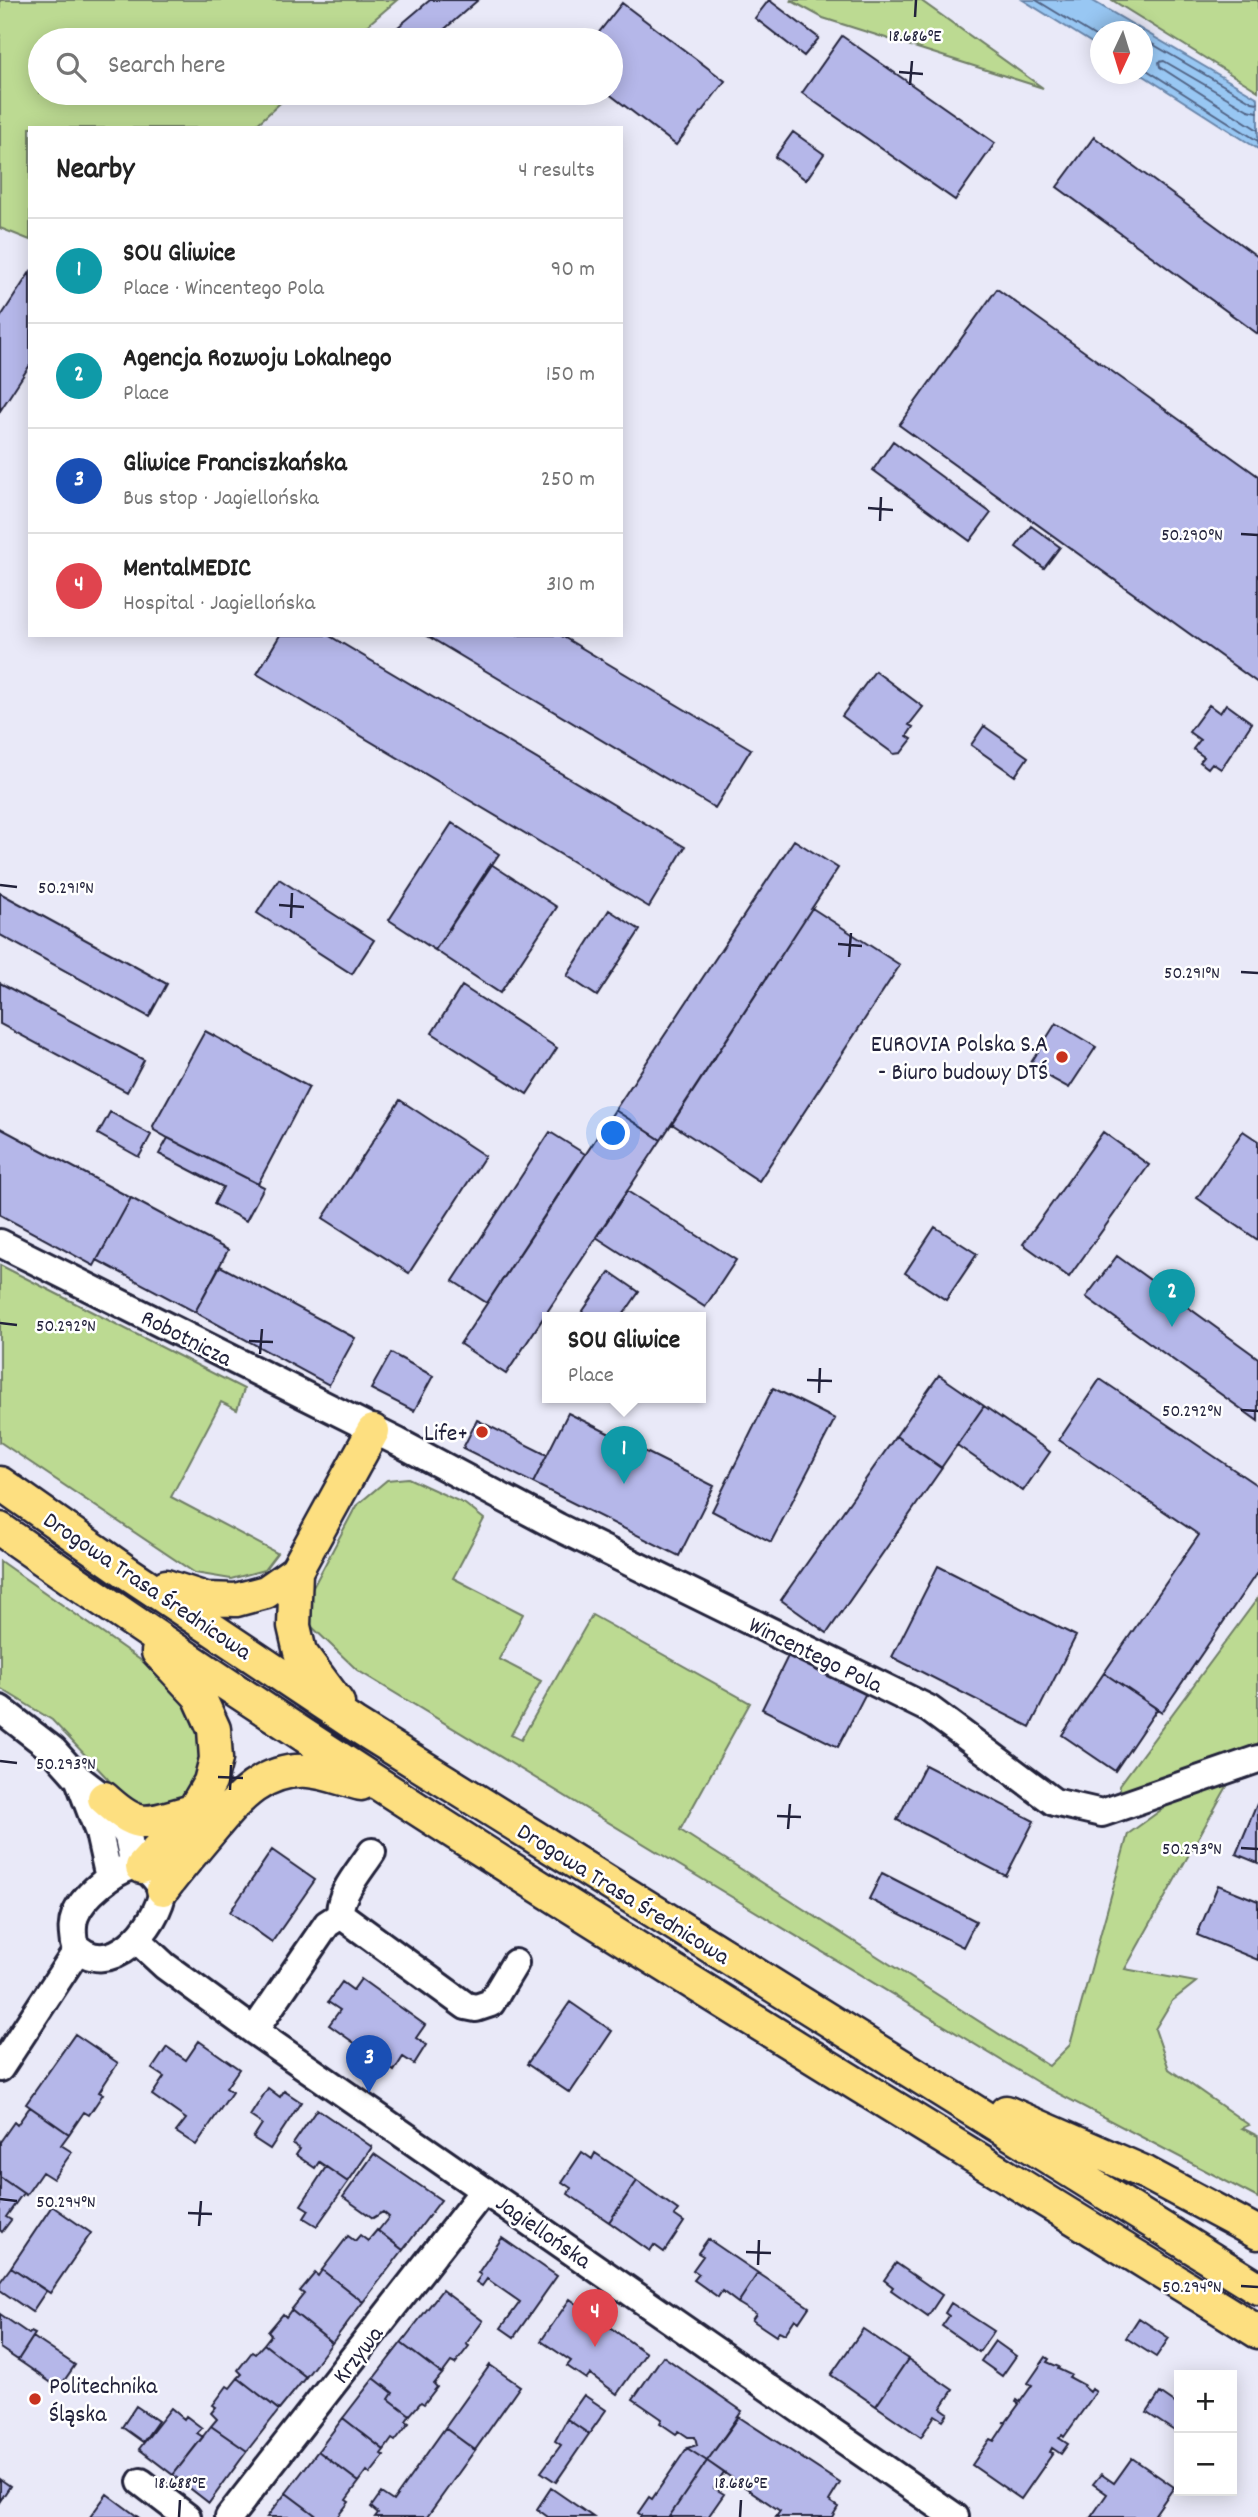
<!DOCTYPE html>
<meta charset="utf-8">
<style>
:root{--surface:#fff;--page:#f2f2f2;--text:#222;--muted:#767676;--line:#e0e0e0;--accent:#7c3aed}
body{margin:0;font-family:Dekko,sans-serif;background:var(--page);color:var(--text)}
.controls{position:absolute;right:21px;bottom:21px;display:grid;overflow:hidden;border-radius:0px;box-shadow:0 4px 18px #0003}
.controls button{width:63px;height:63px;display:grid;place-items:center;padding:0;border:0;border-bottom:2px solid var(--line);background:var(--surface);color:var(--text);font:35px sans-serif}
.compass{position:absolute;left:1090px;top:21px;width:63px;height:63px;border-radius:50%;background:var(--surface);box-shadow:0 4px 18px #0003;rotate:184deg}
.you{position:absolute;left:614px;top:1134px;width:24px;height:24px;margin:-18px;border:5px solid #fff;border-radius:50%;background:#1a73e8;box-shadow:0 0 0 10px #1a73e833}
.badge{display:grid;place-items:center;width:46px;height:46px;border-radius:50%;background:var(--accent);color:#fff;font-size:23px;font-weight:700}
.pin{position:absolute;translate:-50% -58px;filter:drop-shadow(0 2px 4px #0008)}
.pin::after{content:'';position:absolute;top:37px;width:24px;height:21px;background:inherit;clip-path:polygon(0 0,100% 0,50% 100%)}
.popup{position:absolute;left:542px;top:1312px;width:164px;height:91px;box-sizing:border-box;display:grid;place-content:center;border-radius:0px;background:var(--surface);filter:drop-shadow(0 2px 5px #0005);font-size:23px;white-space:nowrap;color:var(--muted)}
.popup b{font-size:26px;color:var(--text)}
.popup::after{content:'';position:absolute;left:50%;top:100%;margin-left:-14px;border:14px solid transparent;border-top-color:var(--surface)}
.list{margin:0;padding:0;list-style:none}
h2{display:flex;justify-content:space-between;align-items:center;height:91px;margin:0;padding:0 28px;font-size:30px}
h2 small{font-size:23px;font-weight:400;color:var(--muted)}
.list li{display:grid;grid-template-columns:46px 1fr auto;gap:21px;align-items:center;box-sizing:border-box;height:105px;padding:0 28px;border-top:2px solid var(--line)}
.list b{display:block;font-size:26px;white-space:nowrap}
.list p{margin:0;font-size:23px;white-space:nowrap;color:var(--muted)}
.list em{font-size:23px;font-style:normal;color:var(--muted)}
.icon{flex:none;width:38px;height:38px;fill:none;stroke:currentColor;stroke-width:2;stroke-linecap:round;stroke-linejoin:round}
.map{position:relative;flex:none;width:1258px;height:2517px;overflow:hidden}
.search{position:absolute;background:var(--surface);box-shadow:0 4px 18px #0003;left:28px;top:28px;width:595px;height:77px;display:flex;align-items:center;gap:18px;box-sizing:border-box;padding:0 24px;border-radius:38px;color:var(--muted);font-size:26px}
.panel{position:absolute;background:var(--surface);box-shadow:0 4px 18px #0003;left:28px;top:126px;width:595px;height:511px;border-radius:0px}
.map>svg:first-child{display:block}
.green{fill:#bcda92;stroke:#6f7e66;stroke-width:2}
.water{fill:#98c7f3;stroke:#6985a9;stroke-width:2}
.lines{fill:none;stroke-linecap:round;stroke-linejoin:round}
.shore{stroke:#516485;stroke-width:2}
.building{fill:#b5b7e9;stroke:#22223b;stroke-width:2}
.minor-casing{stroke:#22223b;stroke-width:32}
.major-casing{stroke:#22223b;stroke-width:37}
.minor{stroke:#fff;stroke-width:26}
.major{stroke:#fddf80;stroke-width:32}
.ticks{fill:none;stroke:#22223b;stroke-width:2.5}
.poi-dot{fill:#c8321e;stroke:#fff;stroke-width:2.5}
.labels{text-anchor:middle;stroke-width:5;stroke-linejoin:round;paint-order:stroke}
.poi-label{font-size:24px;fill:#22223b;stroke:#fff;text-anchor:end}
.street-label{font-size:24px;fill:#22223b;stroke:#fff}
.ticks-label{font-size:18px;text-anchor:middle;fill:#22223b;stroke:#fff;stroke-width:5;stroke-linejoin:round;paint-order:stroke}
</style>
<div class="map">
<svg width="1258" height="2517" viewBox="0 0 1258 2517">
<rect width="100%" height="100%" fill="#e9e9f8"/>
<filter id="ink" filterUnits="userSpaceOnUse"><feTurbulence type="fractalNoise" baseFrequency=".0143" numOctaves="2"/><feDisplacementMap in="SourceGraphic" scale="14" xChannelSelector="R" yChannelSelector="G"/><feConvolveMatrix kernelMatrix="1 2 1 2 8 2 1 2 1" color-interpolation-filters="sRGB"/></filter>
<g filter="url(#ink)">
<path class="green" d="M 0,0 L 397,0 L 350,40 L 40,40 L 40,93 L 291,93 L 253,128 L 30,128 L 30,240 L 0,228 Z
M 790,0 L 920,0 L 1043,88 L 823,18 Z
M 1112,0 L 1258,0 L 1258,91 Z
M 0,1265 L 244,1389 L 237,1410 L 221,1402 L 171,1497 L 277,1553 L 264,1570 L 231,1579 L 195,1573 L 0,1442 Z
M 408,1478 L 465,1504 L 484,1519 L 453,1578 L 523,1614 L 499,1659 L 541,1681 L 511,1735 L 521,1740 L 592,1615 L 750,1703 L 680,1830 L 1049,2066 L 1070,2045 L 1128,1834 L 1168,1805 L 1230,1781 L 1125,1969 L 1196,1982 L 1172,2001 L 1155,2029 L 1169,2069 L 1249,2125 L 1242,2128 L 1258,2136 L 1258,2198 L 1042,2085 L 357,1670 L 308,1623 L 311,1591 L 356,1506 L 387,1480 Z
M 0,1561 L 180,1688 L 207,1745 L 187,1799 L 168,1811 L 128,1804 L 107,1778 L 52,1720 L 0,1688 Z
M 1258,1598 L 1258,1744 L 1214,1767 L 1123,1796 L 1119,1786 Z"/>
<path class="water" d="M 1023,0 L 1091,0 L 1258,98 L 1258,149 L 1141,74 L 1142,32 L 1100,32 L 1100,48 Z"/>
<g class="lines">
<path class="shore" d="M 1036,0 L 1100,39
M 1142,38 L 1252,102 L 1258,103
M 1142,67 L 1258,141
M 1258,112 L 1248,110 L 1164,61 L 1159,62 L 1160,67 L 1258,130"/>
</g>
<path class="building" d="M 430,0 L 478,0 L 432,40 L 410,40 L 398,27 Z
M 769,0 L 819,38 L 804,56 L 755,18 Z
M 622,3 L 725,81 L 676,145 L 608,93 L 611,93 L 611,40 L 593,40 Z
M 842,36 L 995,143 L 955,200 L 802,93 Z
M 793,132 L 824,154 L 806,180 L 775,157 Z
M 1094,137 L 1258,257 L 1258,334 L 1057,187 Z
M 30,272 L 30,365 L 0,411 L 0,318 Z
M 997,289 L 1258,476 L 1258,683 L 899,425 Z
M 893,441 L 991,513 L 970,541 L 873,470 Z
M 1031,526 L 1060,547 L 1044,568 L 1016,547 Z
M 280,635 L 328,635 L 685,847 L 649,907 L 257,674 Z
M 426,635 L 560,635 L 751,749 L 715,808 Z
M 875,671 L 923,707 L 909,725 L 913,727 L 907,736 L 912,739 L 901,753 L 894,754 L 842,716 Z
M 1226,704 L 1252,723 L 1221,769 L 1212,763 L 1208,768 L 1200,762 L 1204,757 L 1193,749 L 1200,740 L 1189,732 L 1209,705 L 1220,713 Z
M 984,726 L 1028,757 L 1015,776 L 971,745 Z
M 452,823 L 499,854 L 435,950 L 389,920 Z
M 794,840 L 838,868 L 661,1140 L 615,1110 Z
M 491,864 L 557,907 L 500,993 L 435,950 Z
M 279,879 L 374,940 L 352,974 L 257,913 Z
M 0,893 L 167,984 L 149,1017 L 0,935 Z
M 812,908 L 900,965 L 759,1181 L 672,1124 Z
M 609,910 L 640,930 L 597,996 L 567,976 Z
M 0,983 L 144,1060 L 127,1092 L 0,1024 Z
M 462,986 L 557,1048 L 527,1094 L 432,1033 Z
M 1056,1023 L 1096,1047 L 1069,1088 L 1029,1066 Z
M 205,1031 L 309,1087 L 258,1184 L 168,1138 L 154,1130 L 153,1126 Z
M 400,1100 L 485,1156 L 409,1273 L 323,1218 Z
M 615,1110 L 661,1140 L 506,1374 L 460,1344 Z
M 110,1112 L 151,1135 L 139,1157 L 98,1134 Z
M 0,1128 L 131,1198 L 94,1266 L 0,1215 Z
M 1243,1131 L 1258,1141 L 1258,1240 L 1197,1198 Z
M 550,1132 L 585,1154 L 487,1303 L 453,1281 Z
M 1103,1132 L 1149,1165 L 1069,1277 L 1023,1244 Z
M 168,1138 L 264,1187 L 246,1221 L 214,1204 L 223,1187 L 159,1154 Z
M 627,1191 L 736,1260 L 705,1307 L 596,1237 Z
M 131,1198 L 228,1250 L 195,1312 L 97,1260 Z
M 935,1227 L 977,1254 L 946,1300 L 905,1273 Z
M 1117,1256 L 1258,1358 L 1258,1421 L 1086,1297 Z
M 220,1266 L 355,1338 L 329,1385 L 195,1312 Z
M 610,1272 L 639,1292 L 621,1318 L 578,1318 Z
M 391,1353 L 433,1376 L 414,1411 L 371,1389 Z
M 939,1375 L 984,1406 L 941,1468 L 896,1436 Z
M 1100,1379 L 1258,1486 L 1258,1576 L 1256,1574 L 1162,1712 L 1104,1673 L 1199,1535 L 1059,1440 Z
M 773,1388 L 835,1419 L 771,1542 L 712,1511 Z
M 984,1406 L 1050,1452 L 1023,1491 L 957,1445 Z
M 568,1413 L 714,1486 L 679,1556 L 533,1483 Z
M 477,1420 L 547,1455 L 533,1483 L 463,1448 Z
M 896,1436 L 942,1468 L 827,1633 L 781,1600 Z
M 938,1566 L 1076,1636 L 1030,1727 L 892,1657 Z
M 789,1654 L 866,1693 L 838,1747 L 762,1709 Z
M 1104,1673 L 1157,1709 L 1115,1771 L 1062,1735 Z
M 925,1765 L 1034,1821 L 1006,1876 L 897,1820 Z
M 1257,1804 L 1258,1804 L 1258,1863 L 1236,1854 Z
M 272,1850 L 315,1880 L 272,1942 L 230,1912 Z
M 882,1873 L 976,1921 L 963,1947 L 869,1899 Z
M 1218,1885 L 1258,1901 L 1258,1960 L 1197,1935 Z
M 361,1979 L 425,2025 L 416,2038 L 426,2045 L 414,2064 L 403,2057 L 394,2071 L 329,2025 L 340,2010 L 328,2002 L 342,1982 L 353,1990 Z
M 570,2002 L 612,2031 L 570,2093 L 527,2064 Z
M 75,2034 L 118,2063 L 99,2092 L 103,2094 L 89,2115 L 84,2112 L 69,2134 L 26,2104 Z
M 199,2041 L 239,2069 L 226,2088 L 232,2092 L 196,2145 L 176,2132 L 186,2119 L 152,2095 L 164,2077 L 152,2069 L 167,2047 L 186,2060 Z
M 268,2088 L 280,2097 L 284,2091 L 301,2102 L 270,2149 L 253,2138 L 262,2124 L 250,2116 Z
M 30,2107 L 69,2134 L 61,2145 L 72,2152 L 53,2179 L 42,2172 L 26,2195 L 0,2177 L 0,2142 L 14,2122 L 17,2125 Z
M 317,2109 L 372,2147 L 348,2182 L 319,2162 L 315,2168 L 296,2155 L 300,2149 L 293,2144 Z
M 582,2152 L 592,2159 L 595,2153 L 637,2181 L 609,2222 L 568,2194 L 571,2188 L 562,2182 Z
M 374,2154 L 441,2200 L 403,2250 L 378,2231 L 389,2217 L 383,2212 L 373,2218 L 343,2197 Z
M 326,2167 L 348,2182 L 317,2226 L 304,2218 L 309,2210 L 301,2205 Z
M 0,2177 L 23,2193 L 6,2217 L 11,2220 L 2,2232 L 0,2230 Z
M 637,2181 L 678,2210 L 674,2215 L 684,2222 L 664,2252 L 654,2245 L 650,2251 L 609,2222 Z
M 52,2206 L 91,2233 L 50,2293 L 11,2267 Z
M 377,2230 L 403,2250 L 363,2302 L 322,2270 L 348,2236 L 355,2241 L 360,2235 L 368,2241 Z
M 502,2238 L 557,2276 L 514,2337 L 501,2328 L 520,2302 L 487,2279 L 482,2286 L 476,2282 L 481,2275 L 478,2273 Z
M 708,2239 L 758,2273 L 738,2303 L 722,2291 L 718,2297 L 694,2280 L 699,2274 L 693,2270 L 703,2256 L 698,2253 Z
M 896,2263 L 942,2295 L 928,2316 L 891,2290 L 893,2287 L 884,2280 Z
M 11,2267 L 46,2291 L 32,2312 L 0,2290 L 0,2282 Z
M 322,2270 L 363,2302 L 332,2343 L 291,2310 L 304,2294 L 300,2291 L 315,2273 L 318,2276 Z
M 758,2273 L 809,2307 L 799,2322 L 795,2319 L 785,2334 L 779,2331 L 776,2336 L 752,2320 L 756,2314 L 738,2303 Z
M 442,2290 L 483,2321 L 466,2344 L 469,2346 L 455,2364 L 451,2362 L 442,2374 L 401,2343 Z
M 570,2299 L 646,2353 L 617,2394 L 590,2374 L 586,2379 L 567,2366 L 571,2361 L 541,2341 Z
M 951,2303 L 994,2331 L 979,2352 L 942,2326 L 949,2316 L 945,2313 Z
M 291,2310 L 332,2343 L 306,2377 L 264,2344 L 271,2335 L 268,2332 L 283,2314 L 286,2317 Z
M 0,2314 L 29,2334 L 31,2332 L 35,2334 L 18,2360 L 0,2348 Z
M 1139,2318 L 1169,2338 L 1156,2357 L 1126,2338 Z
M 863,2329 L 908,2359 L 876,2406 L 831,2375 Z
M 33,2337 L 75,2365 L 59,2388 L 18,2360 Z
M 995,2341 L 1016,2356 L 1002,2376 L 981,2361 Z
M 401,2343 L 442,2374 L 434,2384 L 437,2387 L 424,2404 L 421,2402 L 410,2415 L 389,2399 L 393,2393 L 374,2378 Z
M 264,2344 L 306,2377 L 279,2410 L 238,2378 L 242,2374 L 238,2370 L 252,2352 L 255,2354 Z
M 663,2356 L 742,2411 L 707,2461 L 687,2448 L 697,2445 L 695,2437 L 688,2437 L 679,2431 L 676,2434 L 660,2423 L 662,2419 L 633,2399 Z
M 1046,2357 L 1049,2359 L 1047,2362 L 1059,2367 L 1058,2369 L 1071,2375 L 1069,2377 L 1084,2385 L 1083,2386 L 1090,2392 L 1092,2389 L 1096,2392 L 1064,2437 L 1062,2435 L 1059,2438 L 1068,2444 L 1061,2454 L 1052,2448 L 1050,2452 L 1053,2453 L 1021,2499 L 972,2465 L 990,2439 L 994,2441 L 1006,2423 L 1003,2422 L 1006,2422 L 1019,2404 L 1016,2402 L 1017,2400 L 1020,2402 L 1032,2385 L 1028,2383 Z
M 908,2359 L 953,2390 L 941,2408 L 948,2413 L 943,2420 L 935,2415 L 921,2437 L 876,2406 Z
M 490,2365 L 520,2386 L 475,2450 L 445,2428 Z
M 238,2378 L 279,2410 L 247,2451 L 211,2426 L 217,2419 L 211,2413 L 216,2407 L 213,2405 L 227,2386 L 230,2388 Z
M 374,2378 L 393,2393 L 389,2399 L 410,2415 L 406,2421 L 409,2423 L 395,2441 L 392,2439 L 384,2450 L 343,2418 Z
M 1160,2393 L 1179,2406 L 1179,2434 L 1147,2413 Z
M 584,2395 L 606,2410 L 589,2434 L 567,2419 Z
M 136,2406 L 158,2421 L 143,2442 L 122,2427 Z
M 171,2408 L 184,2419 L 186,2416 L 202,2428 L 197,2433 L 203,2437 L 173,2475 L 139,2449 Z
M 739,2417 L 840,2483 L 829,2501 L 838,2507 L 832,2517 L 776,2517 L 780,2511 L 707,2461 Z
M 343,2418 L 384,2450 L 381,2454 L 384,2456 L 370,2474 L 367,2471 L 359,2482 L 318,2451 Z
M 567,2419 L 589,2434 L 556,2482 L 541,2472 L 561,2445 L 555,2441 Z
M 211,2426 L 247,2451 L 209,2503 L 173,2475 Z
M 445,2428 L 475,2450 L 427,2517 L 375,2517 L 378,2513 L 371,2507 L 381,2493 L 393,2501 Z
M 687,2448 L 707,2461 L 669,2517 L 640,2517 L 641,2515 L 638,2513 L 649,2497 L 652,2499 Z
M 318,2451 L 359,2482 L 346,2500 L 349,2502 L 337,2517 L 318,2517 L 286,2493 Z
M 1132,2458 L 1174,2487 L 1153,2517 L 1091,2517 L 1107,2494 L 1093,2484 L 1101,2474 L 1114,2483 Z
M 707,2461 L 724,2473 L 714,2488 L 724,2494 L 708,2517 L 669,2517 Z
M 0,2479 L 10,2486 L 0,2501 Z
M 551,2488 L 593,2517 L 548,2517 L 537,2509 Z
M 286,2493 L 318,2517 L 267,2517 Z
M 107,2494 L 138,2517 L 90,2517 Z"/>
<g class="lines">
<g class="minor-casing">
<path id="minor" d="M 0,1243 L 398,1442 L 558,1527 L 929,1709 L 1054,1802 L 1102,1813 L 1258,1759
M 0,1709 L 53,1750 L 78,1778 L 104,1798 L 128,1837 L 134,1866
M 79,1780 L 99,1833 L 109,1878
M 372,1852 C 362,1868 336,1897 341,1915 L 466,2006 L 476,2008 L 491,2003 L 515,1963
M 134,1866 C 148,1867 155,1878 163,1889 C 159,1925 108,1984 74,1944 C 73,1934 71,1926 75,1916 C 82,1897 114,1870 134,1866 Z
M 137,1940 L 165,1966 L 254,2031 L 955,2517
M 254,2031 L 327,1924 L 341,1915
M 0,2068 L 78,1949
M 141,2482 L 187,2517
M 229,2517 L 484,2190"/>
</g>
<g class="major-casing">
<path id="major" d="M 0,1483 L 128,1573 L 354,1724 L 1258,2288
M 0,1529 C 407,1816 836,2069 1258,2332
M 296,1571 L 294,1626 L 300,1652 L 338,1703
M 166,1586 L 206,1599 L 236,1600 L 266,1592 L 296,1571 L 373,1431
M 104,1798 C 142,1833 148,1822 193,1811
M 142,1867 L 193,1811 L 210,1782 L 216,1759 L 214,1729 L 199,1696 L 158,1652
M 163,1889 C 177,1870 193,1852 208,1834 C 236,1801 261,1768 308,1771 C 325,1772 344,1780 361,1784
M 1006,2112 L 1146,2173 L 1258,2233"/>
</g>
<use href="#minor" class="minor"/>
<use href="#major" class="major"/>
</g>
</g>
<path class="ticks" d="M 915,17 L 916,0M 899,72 L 923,74M 910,85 L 912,61M 868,508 L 893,510M 880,521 L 881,497M 1241,534 L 1258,535M 0,885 L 17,887M 279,905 L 304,907M 291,918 L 292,893M 838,944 L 862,946M 849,957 L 851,933M 1241,972 L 1258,973M 0,1323 L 17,1325M 249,1341 L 273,1342M 260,1354 L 262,1329M 807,1380 L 832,1381M 819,1393 L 820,1368M 1241,1410 L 1258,1411M 0,1761 L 17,1763M 218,1777 L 243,1778M 230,1790 L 231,1765M 777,1816 L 801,1817M 788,1829 L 790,1804M 1241,1848 L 1258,1849M 0,2199 L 17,2201M 188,2213 L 212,2214M 199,2226 L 201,2201M 746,2252 L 771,2253M 758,2265 L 759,2240M 1241,2286 L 1258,2287M 179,2517 L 180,2500M 740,2517 L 741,2500"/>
<g class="poi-dot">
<circle cx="1062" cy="1057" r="7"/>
<circle cx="482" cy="1432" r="7"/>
<circle cx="35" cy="2399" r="7"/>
</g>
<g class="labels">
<g class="poi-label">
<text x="1048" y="1051">EUROVIA Polska S.A<tspan x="1048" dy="28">- Biuro budowy DTŚ</tspan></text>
<text x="468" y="1440">Life+</text>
<text x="49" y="2393" text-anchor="start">Politechnika<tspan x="49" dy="28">Śląska</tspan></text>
</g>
<g class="street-label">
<text transform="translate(187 1337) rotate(27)" y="8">Robotnicza</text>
<text transform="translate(148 1585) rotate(34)" y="8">Drogowa Trasa Średnicowa</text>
<text transform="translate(816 1654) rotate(26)" y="8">Wincentego Pola</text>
<text transform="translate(624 1893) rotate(32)" y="8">Drogowa Trasa Średnicowa</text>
<text transform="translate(544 2231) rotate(35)" y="8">Jagiellońska</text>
<text transform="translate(357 2354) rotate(-52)" y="8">Krzywa</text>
</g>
</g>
<g class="ticks-label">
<text x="915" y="41">18.686°E</text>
<text x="1192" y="540">50.290°N</text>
<text x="66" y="893">50.291°N</text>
<text x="1192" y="978">50.291°N</text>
<text x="66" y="1331">50.292°N</text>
<text x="1192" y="1416">50.292°N</text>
<text x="66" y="1769">50.293°N</text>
<text x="1192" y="1854">50.293°N</text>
<text x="66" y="2207">50.294°N</text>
<text x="1192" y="2292">50.294°N</text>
<text x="180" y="2488">18.688°E</text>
<text x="741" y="2488">18.686°E</text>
</g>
</svg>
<div class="controls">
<button>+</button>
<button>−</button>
</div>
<svg class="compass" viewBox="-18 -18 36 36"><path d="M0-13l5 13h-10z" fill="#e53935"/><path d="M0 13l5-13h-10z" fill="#767676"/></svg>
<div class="you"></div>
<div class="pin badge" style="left:624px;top:1484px;background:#0f9aa8">1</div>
<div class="popup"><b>SOU Gliwice</b>Place</div>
<div class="pin badge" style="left:1172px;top:1327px;background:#0f9aa8">2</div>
<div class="pin badge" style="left:369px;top:2093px;background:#1a4fb4">3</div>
<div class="pin badge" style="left:595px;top:2347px;background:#e0444e">4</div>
<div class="search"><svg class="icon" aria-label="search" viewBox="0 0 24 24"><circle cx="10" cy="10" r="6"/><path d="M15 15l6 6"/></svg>Search here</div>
<section class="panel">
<h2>Nearby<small>4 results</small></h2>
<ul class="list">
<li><span class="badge" style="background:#0f9aa8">1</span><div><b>SOU Gliwice</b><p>Place · Wincentego Pola</p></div><em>90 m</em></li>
<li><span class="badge" style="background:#0f9aa8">2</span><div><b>Agencja Rozwoju Lokalnego</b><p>Place</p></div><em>150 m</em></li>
<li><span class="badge" style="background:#1a4fb4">3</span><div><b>Gliwice Franciszkańska</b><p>Bus stop · Jagiellońska</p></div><em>250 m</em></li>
<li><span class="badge" style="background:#e0444e">4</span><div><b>MentalMEDIC</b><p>Hospital · Jagiellońska</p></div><em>310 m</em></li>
</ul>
</section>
</div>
